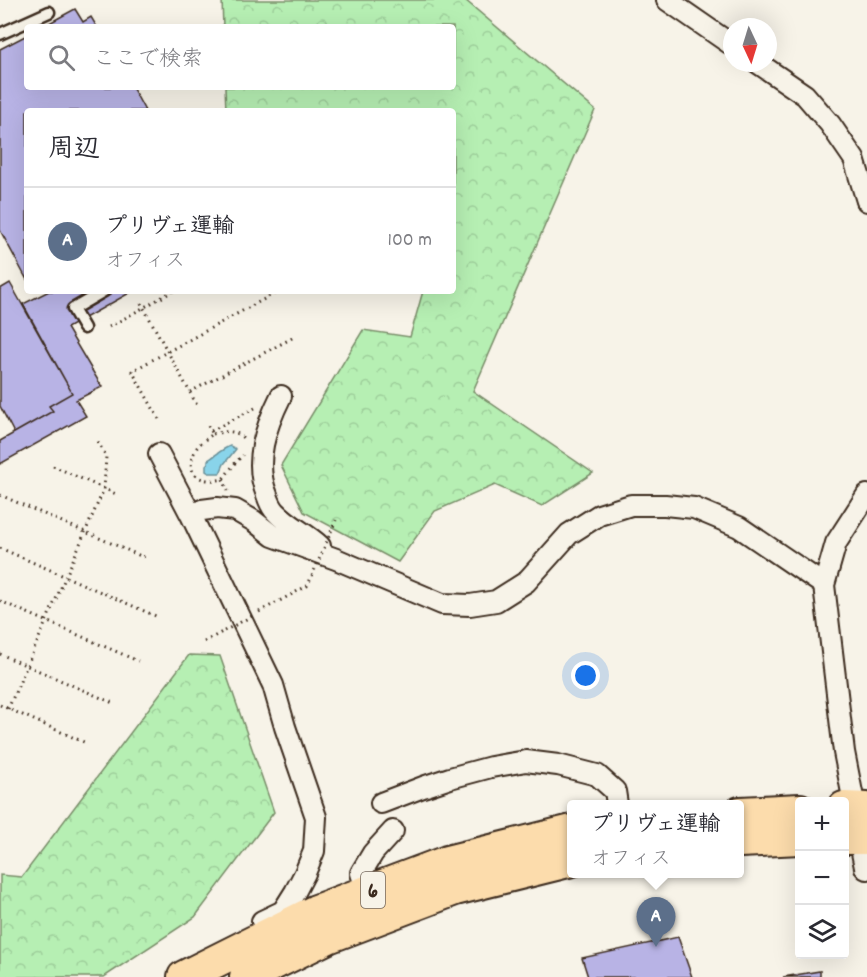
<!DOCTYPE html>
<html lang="ja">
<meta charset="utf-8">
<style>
:root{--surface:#fff;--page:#f2f2f3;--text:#2b2b33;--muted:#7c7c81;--line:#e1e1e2;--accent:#1a73e8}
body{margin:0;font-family:Dekko,"Klee One",sans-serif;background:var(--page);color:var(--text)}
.controls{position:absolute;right:18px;bottom:18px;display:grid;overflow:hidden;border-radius:6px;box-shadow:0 6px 24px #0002}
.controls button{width:54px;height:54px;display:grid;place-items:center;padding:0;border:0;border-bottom:2px solid var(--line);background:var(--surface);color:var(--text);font:30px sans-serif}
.compass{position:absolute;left:723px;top:18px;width:54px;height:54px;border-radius:50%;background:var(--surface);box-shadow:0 6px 24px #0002;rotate:176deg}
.you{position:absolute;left:586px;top:676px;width:21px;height:21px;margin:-15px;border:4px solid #fff;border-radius:50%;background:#1a73e8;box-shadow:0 0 0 9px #1a73e833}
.badge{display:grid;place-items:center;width:39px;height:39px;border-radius:50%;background:var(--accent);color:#fff;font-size:20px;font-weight:700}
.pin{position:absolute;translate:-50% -50px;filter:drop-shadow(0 2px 3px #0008)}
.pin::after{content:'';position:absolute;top:32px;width:21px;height:18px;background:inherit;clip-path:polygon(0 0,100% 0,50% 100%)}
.popup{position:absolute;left:567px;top:800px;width:177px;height:78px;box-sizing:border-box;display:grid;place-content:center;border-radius:6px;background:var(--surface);filter:drop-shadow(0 2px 4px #0005);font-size:20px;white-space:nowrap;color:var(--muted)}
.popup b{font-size:22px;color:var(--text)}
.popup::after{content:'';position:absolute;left:50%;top:100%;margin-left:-12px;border:12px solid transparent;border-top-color:var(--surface)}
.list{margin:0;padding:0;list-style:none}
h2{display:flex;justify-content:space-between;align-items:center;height:78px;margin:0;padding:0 24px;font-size:26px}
h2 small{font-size:20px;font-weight:400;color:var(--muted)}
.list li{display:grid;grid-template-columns:39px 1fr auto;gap:18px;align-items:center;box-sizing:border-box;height:108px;padding:0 24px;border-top:2px solid var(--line)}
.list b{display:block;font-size:22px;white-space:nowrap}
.list p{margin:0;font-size:20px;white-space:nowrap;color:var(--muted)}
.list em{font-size:20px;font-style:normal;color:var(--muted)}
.icon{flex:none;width:33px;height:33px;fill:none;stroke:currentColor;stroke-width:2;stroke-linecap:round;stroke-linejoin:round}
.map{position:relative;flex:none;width:867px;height:977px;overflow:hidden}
.search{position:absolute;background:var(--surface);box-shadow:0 6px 24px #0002;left:24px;top:24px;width:432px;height:66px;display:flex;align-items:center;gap:15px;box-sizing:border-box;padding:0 21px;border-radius:6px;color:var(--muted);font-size:22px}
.panel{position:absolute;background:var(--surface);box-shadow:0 6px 24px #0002;left:24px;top:108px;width:432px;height:186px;border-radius:6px}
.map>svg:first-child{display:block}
.forest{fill:url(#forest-crowns);stroke:#788c68;stroke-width:1.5}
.water{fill:#89d4ea;stroke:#6a9098;stroke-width:1.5}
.building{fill:#b8b3e5;stroke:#3b2a1e;stroke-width:1.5}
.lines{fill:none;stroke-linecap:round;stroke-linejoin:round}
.service-casing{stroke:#3b2a1e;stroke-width:15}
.minor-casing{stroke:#3b2a1e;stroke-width:24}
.tertiary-casing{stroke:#3b2a1e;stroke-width:28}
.primary-casing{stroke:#3b2a1e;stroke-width:36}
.path{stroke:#3b2a1e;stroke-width:3;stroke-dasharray:1.5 4.5;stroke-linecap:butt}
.service{stroke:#f7f3e8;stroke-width:10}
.minor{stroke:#f7f3e8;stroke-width:20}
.tertiary{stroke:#f7f3e8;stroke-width:24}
.primary{stroke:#fcdcac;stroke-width:32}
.path-bridge{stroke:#3b2a1e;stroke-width:3;stroke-dasharray:1.5 4.5;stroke-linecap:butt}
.labels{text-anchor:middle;stroke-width:4.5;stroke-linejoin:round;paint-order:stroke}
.shield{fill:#f7f3e8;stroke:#73665b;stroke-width:1.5}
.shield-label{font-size:21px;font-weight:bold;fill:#3b2a1e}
</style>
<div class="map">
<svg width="867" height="977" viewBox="0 0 867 977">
<defs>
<pattern id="forest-crowns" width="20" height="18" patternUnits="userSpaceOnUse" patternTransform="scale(1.5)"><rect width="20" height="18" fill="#b6efb3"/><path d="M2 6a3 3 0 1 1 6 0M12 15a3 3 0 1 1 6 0" fill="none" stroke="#9dcd9a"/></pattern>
</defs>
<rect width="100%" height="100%" fill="#f7f3e8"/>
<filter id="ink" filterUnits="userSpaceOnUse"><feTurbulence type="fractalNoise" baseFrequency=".0167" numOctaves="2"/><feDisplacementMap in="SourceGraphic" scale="12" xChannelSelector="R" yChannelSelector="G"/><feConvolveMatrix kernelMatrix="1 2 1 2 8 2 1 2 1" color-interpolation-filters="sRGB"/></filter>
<g filter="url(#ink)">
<path class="forest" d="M 222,0 L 465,0 L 595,110 L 473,391 L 593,473 L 542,506 L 495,485 L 435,511 L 398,562 L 304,512 L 281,465 L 363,330 L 410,337 L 423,291 L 453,291 L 453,111 L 226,111 L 225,87 L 453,87 L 453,27 L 223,27 Z
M 189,655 L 220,656 L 274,812 L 195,917 L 104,977 L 0,977 L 0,875 L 22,877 Z"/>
<path class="water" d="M 230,446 L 236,449 L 224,464 L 220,473 L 209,473 L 206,471 L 206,465 L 208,463 L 208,460 C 215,456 222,449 230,446 Z"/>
<path class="building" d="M 75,9 L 83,22 L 91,17 L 97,27 L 42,27 Z
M 27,35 L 27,87 L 132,87 L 145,111 L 27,111 L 27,280 L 0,230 L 0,49 Z
M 10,283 L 72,393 L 49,406 L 53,411 L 14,433 L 0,406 L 0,289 Z
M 49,291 L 133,291 L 67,328 L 102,387 L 76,400 L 86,416 L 0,464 L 0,441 L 53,411 L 49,406 L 72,393 L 23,304 Z
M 678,937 L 692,977 L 588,977 L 582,958 Z
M 820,971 L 820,977 L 783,977 Z"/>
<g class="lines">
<g class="service-casing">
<path id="service" d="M 0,34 L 49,12
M 84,328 L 73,309 L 104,291"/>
</g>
<g class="minor-casing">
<path id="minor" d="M 667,0 L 732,45
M 758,63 L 805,95 L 830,124 L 854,159 L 867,201
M 281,396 C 266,426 253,462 267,495 C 269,501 271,507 276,512 C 289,526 306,533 320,546
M 159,454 L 191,515 L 273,685 L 285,727 L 316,817 L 314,851 L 305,873 L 295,892 L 283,911 L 262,921
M 191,515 L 202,510 L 217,508 L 235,510 L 254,521 L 273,536 L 336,559 L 442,604 L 470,605 L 496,601 L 526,582 L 569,534 L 599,515 L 631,505 L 665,505 L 694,508 L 739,527 L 824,585
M 381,803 L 423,787 L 450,778 L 491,767 L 526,761 L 558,765 L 597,775 L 615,791 L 617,804
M 855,808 L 844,752 L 824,585 L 836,543 L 867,495
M 367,892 L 361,873 L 373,853 L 393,831"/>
</g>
<g class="tertiary-casing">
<path id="tertiary" d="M 858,823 L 867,867"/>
</g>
<g class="primary-casing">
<path id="primary" d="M 844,808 L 867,809
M 740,813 L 800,810
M 844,838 L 867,838
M 740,841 L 800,838
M 184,977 L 316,911 L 447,862 L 572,831
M 246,977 L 328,937 L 455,889 L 572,860"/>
</g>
<path class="path" d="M 141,303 L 198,407
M 109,327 L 173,291
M 190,392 L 296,336
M 159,419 L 132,371 L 279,291
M 208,426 L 211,431 L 255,408
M 211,431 L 213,434 C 206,439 198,444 195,451 C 183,475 202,484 223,479 L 236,462 L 243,455
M 213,434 C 225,431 238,429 245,441
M 53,466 L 116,494
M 223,479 L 228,491
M 0,495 L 143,557 L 148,554
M 0,548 L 158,617
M 0,601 L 138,661
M 259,612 L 307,586 L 312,576
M 204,642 L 224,631
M 0,654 L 113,703
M 0,705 L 86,743
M 8,709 L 104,489 L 106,456 L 96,439"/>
<use href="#service" class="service"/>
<use href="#minor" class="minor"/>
<use href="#tertiary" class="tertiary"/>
<use href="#primary" class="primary"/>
<path class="path-bridge" d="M 312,576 L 336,520
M 224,631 L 252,616"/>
</g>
</g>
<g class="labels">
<rect class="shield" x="361" y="872" width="24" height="36" rx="4.5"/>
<g class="shield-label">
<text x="373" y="897">6</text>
</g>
</g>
</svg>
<div class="controls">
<button>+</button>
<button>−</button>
<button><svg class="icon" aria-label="layers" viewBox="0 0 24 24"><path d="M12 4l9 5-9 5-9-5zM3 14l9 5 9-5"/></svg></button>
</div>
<svg class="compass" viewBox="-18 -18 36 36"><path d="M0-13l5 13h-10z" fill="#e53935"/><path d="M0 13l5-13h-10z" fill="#7c7c81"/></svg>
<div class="you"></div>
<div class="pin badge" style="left:656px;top:947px;background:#5c6f8a">A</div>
<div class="popup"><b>プリヴェ運輸</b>オフィス</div>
<div class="search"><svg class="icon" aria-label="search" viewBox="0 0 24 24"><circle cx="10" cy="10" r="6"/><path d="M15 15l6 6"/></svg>ここで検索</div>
<section class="panel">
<h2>周辺<small></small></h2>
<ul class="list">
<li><span class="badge" style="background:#5c6f8a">A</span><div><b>プリヴェ運輸</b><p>オフィス</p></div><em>100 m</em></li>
</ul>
</section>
</div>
